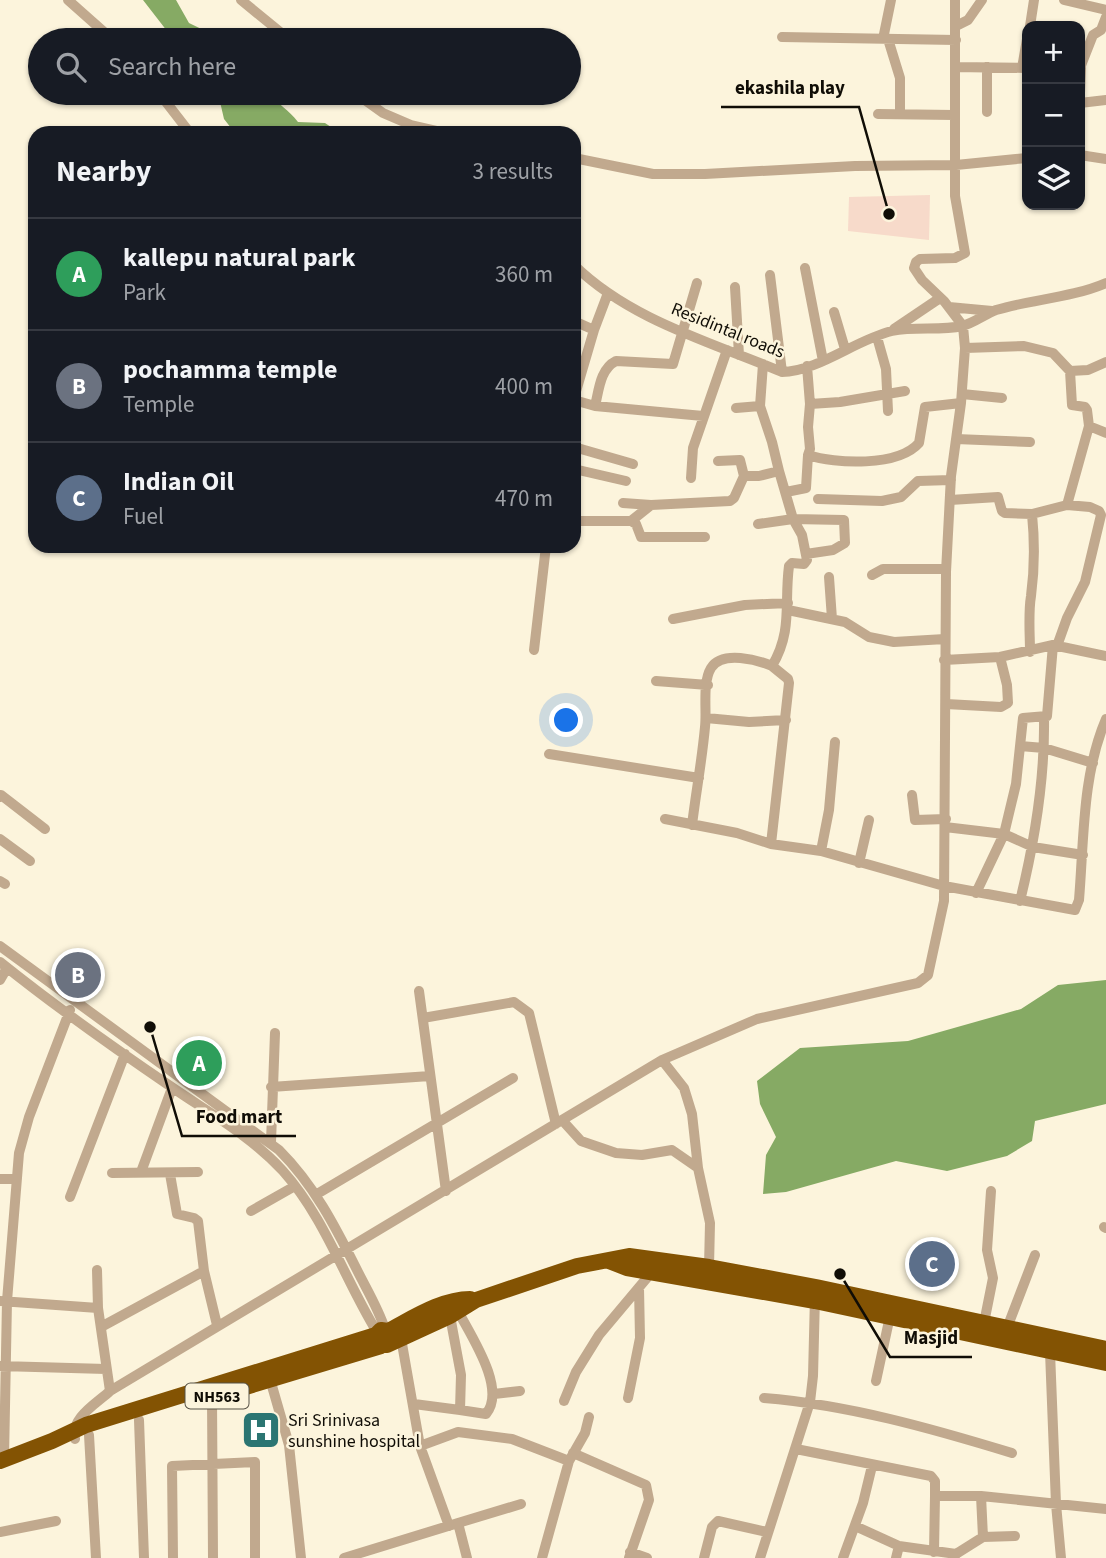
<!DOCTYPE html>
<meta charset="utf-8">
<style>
:root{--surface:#171b24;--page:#242831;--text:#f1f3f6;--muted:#9ea1a6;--line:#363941;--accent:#2563eb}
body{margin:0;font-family:"Source Sans 3",sans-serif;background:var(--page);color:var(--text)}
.controls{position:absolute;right:21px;top:21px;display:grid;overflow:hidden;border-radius:14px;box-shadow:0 2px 5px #0004}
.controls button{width:63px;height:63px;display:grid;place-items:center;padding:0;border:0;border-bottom:2px solid var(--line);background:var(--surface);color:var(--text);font:35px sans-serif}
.you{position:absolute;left:567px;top:721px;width:24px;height:24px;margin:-18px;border:5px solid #fff;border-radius:50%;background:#1a73e8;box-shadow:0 0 0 10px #1a73e833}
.badge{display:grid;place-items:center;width:46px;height:46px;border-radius:50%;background:var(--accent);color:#fff;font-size:23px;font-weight:700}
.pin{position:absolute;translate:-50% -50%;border:4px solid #fff;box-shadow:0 2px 7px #0006}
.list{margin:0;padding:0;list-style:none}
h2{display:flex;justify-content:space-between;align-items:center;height:91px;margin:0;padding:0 28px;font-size:30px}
h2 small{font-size:23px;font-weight:400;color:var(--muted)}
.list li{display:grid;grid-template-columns:46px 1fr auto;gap:21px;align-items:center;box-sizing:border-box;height:112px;padding:0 28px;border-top:2px solid var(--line)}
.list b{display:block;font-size:26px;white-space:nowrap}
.list p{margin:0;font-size:23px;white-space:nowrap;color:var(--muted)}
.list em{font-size:23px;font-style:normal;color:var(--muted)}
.icon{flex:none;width:38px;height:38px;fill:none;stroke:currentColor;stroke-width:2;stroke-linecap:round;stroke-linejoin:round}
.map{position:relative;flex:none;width:1106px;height:1558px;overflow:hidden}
.search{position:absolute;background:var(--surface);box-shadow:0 2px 5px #0004;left:28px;top:28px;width:553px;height:77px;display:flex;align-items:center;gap:18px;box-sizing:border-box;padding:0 24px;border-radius:38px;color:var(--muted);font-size:26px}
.panel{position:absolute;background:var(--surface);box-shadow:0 2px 5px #0004;left:28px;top:126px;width:553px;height:427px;border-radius:21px}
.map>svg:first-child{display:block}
.green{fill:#f7daca}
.water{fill:#86aa64}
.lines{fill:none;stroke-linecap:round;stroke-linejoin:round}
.minor{stroke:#c1a98e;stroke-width:10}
.highway{stroke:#835303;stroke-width:16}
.labels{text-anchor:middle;stroke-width:5;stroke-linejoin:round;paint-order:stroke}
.shield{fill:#fcf4dc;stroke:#575246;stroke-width:2}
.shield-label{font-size:16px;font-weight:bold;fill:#100d06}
.street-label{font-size:18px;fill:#100d06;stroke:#fcf4dc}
.poi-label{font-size:18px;fill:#100d06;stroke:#fcf4dc;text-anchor:start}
.leader{fill:none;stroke:#100d06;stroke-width:2.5}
.callout-dot{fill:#100d06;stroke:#fcf4dc;stroke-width:2.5}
.callout-label{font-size:19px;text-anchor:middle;font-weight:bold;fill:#100d06;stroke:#fcf4dc;stroke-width:5;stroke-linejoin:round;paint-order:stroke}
</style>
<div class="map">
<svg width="1106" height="1558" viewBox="0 0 1106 1558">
<rect width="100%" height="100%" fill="#fcf4dc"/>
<path class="green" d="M 930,195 L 929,240 L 848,231 L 849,197 Z"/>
<path class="water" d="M 143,0 L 176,0 L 189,23 L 224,40 L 174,40 Z
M 218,93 L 268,93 C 278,104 289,110 298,122 L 325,123 L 340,133 L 235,133 L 224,119 Z
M 1106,980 L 1106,1104 L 1035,1121 L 1032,1141 L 1007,1156 L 947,1171 L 896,1161 L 786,1192 L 763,1194 L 766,1155 L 776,1137 L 760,1104 L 757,1081 L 800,1048 L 908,1041 L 1021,1009 L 1058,985 Z"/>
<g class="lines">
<path class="minor" d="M 68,0 L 113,40
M 241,0 L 290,40
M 1064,0 L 1106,10
M 956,26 L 968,20 L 982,0
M 1030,26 L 1034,0
M 782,37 L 956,40
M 883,39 L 891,0
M 888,39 L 900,78 L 900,113
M 955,67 L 1027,68
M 1022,68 L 1027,39
M 1080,68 L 1093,35 L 1101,30 L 1106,17
M 159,93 L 190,133
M 355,93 L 383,113 L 411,125 L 446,133
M 1080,93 L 1081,68
M 1080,103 L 1106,100
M 987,112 L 987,67
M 878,114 L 954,115
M 1080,155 L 1106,159
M 574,158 L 653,174 L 705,174 L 855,166 L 956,165 L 1027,158
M 574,265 C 630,320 711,342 782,372 C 817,372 857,339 892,331 C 915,326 940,331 962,326 C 974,323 985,314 996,310 C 1033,299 1071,298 1106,283
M 805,268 L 823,361
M 770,275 L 782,372
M 735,287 L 739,355
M 949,307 L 992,311
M 834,312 L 845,349
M 574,321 L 594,330
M 894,329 L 940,298
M 877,337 L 886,369 L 888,411
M 965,348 L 1024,346 L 1053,353 L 1070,371 L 1088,370 L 1106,362
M 807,366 L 810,404 L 808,427 L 810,449 L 808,455 C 835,464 898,467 919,443 L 925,407 L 961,403
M 1070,371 L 1072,405 L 1085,407 L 1087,410 L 1089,426 L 1106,433
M 962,394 L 1002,398
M 574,398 L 594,330 L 608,293
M 574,400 L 595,406 L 703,416
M 810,404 L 840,402 L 905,391
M 595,406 C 599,390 600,369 616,361 L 673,364 L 697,283
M 736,408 L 760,406
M 956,439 L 1030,442
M 574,447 L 633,464
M 718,461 L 740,460 L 744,476
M 574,469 L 626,481
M 691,478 L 693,448 L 727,350
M 786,492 L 806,488 L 808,455
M 818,499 L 882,501 L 901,497 L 918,481 L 951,480
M 950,500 L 998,497 L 1002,511 L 1005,513 L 1032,514 L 1067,505 L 1090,507 L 1099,511 L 1101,515 L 1085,582 L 1067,618 L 1057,646
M 623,503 L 651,505
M 1067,505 L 1089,426
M 574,521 L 631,521 L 651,505 L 730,501 L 734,498 L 744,476 L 759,476 L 779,471 L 772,442 L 760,406 L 763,364
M 631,521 L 636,524 L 641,537 L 705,537
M 758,524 L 793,519 L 844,520 L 845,543 L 833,550 L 806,554
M 872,575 L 883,569 L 946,569
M 829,577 L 832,619
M 788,610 L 845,622 L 869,637 L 894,642 L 945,639
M 673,619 L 745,605 L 788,603
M 534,650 L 546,546
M 1030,652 C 1030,634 1028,614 1031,596 C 1035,566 1035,544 1032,514
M 944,660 L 1000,657 L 1053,645 L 1106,656
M 656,681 L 708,685
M 946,704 L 1001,707 L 1008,703 L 1007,685 L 1000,657
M 706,718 L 749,722 L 786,720
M 1020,746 L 1044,748 L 1093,763
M 549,754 L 699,778
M 912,795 L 915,820 L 946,819
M 0,797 L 1,795 L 45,829
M 665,819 L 737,833 L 771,844 L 821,851 L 944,886 L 1075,910 L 1079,900 C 1084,840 1082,775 1106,719
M 692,825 C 696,792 702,760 705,727 C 707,710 702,683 711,668 C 722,650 758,660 772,666
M 945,827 L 1004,834 L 1033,847 L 1083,855
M 0,839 L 30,861
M 771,844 L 789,683 L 788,679 L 772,666 C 793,631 784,603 789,566 L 792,563 L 804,564 L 807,560 L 802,535 L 793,519 L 779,471
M 821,851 L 829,810 L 835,742
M 859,863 L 869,820
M 0,881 L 5,884
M 976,893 L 1004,834 L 1016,784 L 1023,718 L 1047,716 L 1053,645
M 1020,901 C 1035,840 1045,781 1044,718
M 0,946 L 279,1150 C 314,1185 335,1226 357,1270 C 367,1290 378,1308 385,1329
M 0,962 C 56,1007 114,1048 173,1088 C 211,1114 252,1137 283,1171 C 325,1218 345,1280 377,1332
M 0,980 L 7,968
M 419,991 L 446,1191
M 423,1018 L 514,1002 L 529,1013 L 556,1124
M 662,1060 L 684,1088 L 692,1114 L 698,1168 L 710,1223 L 709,1267
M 271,1087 L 430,1076
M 562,1120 L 581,1141 L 616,1153 L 642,1155 L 672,1150 L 698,1168
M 271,1142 L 275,1033
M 141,1172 L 172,1088
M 112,1173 L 198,1172
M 170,1174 L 177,1214 L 194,1218 L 198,1221 L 204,1271 L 217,1325
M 0,1179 L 15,1179
M 317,1194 L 513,1078
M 70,1197 L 125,1054
M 251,1211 L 295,1186
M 1104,1227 L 1106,1228
M 97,1270 L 98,1308 L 110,1391
M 0,1301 L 98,1308
M 458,1311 C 471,1336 507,1389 486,1414 L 460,1410
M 984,1323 L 993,1278 L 987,1250 L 991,1191
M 101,1327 L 204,1271
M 1007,1328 L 1035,1255
M 401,1338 L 420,1446 L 449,1526
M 1050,1352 L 1056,1504 L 1061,1558
M 0,1366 L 106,1369
M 270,1379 L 289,1445 L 301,1558
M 876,1381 L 890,1316
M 494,1394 L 520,1391
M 212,1397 L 213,1558
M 628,1398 L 640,1338 L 639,1288
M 764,1398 C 849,1405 930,1428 1012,1453
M 564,1401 L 576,1372 L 599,1335 L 651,1273
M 414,1404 L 460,1410 L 461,1375 L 450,1316
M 139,1420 L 144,1558
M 89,1435 L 96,1558
M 75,1439 C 70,1418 96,1404 110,1391 L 662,1060 L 757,1019 L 918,983 L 928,975 L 944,901 L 946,572 L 951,476 L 961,403 L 965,348 L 963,326 L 944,301 L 922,280 L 914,268 L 916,262 L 920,259 L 955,258 L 965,253 L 955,196 L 955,0
M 420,1446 L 458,1432 L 512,1439 L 569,1461
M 796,1449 L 931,1476 L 935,1481 L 935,1496
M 573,1453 L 646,1485 L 649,1500 L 629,1558
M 4,1459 L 7,1301 L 19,1153 L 29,1117 L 70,1010
M 981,1496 L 983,1537
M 458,1523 L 521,1504
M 855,1526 L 899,1546 L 896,1558
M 0,1532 L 56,1521
M 899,1546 L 956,1554 L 954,1558
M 630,1552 L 647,1558
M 934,1552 L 935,1496 L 981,1496 L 1106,1509
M 956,1554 L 983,1537 L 1015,1536
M 173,1558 L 172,1466 L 255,1462 L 255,1558
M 344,1558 L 458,1523 L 467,1558
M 542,1558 L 569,1461 L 585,1433 L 589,1417
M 704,1558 L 712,1527 L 718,1521 L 767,1532
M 760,1558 L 810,1402 L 813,1376 L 815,1296
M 843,1558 L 863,1503 L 872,1466"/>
<path class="highway" d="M 609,1261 L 627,1268 L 815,1301 L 1106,1363
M 388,1331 C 413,1318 442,1299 470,1299
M 391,1342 L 392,1338 L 388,1331 L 381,1330 L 376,1335 L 378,1344 L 387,1345 L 450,1316 L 476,1300 L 577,1266 L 629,1256 L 709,1267 L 816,1287 L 1106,1349
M 216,1396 L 381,1346
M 0,1461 L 52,1441 L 86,1425 L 376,1335"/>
</g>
<defs>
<g id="hospital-square" transform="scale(2.0125)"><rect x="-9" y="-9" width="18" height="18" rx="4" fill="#2b7572" stroke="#fcf4dc"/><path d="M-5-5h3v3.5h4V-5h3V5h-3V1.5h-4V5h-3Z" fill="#fff"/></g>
</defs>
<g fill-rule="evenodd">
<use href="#hospital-square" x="261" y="1430"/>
</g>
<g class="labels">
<rect class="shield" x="185.5" y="1383.5" width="63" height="25" rx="5"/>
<g class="shield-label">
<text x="217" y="1402">NH563</text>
</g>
<g class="street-label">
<text transform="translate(728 330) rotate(22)" y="6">Residintal roads</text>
</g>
<g class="poi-label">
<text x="288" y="1426">Sri Srinivasa<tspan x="288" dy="21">sunshine hospital</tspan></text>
</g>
</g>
<path class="leader" d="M889 214L859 107H721M150 1027L182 1136H296M840 1274L890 1357H972"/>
<g class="callout-dot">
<circle cx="889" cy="214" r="7"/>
<circle cx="150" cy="1027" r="7"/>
<circle cx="840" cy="1274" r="7"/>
</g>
<g class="callout-label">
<text x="790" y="94">ekashila play</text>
<text x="239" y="1123">Food mart</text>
<text x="931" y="1344">Masjid</text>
</g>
</svg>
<div class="controls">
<button>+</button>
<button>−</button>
<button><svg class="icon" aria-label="layers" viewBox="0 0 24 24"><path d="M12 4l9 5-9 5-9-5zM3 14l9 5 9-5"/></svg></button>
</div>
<div class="you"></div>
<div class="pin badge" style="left:199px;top:1063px;background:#2e9e5b">A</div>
<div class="pin badge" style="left:78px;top:975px;background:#6b7280">B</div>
<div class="pin badge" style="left:932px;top:1264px;background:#5c6f8a">C</div>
<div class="search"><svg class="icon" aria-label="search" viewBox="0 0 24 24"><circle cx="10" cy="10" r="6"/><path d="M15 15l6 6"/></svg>Search here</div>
<section class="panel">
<h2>Nearby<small>3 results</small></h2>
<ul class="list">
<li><span class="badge" style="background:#2e9e5b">A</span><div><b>kallepu natural park</b><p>Park</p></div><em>360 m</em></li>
<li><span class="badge" style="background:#6b7280">B</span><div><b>pochamma temple</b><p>Temple</p></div><em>400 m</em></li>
<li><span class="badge" style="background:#5c6f8a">C</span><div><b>Indian Oil</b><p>Fuel</p></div><em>470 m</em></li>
</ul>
</section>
</div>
